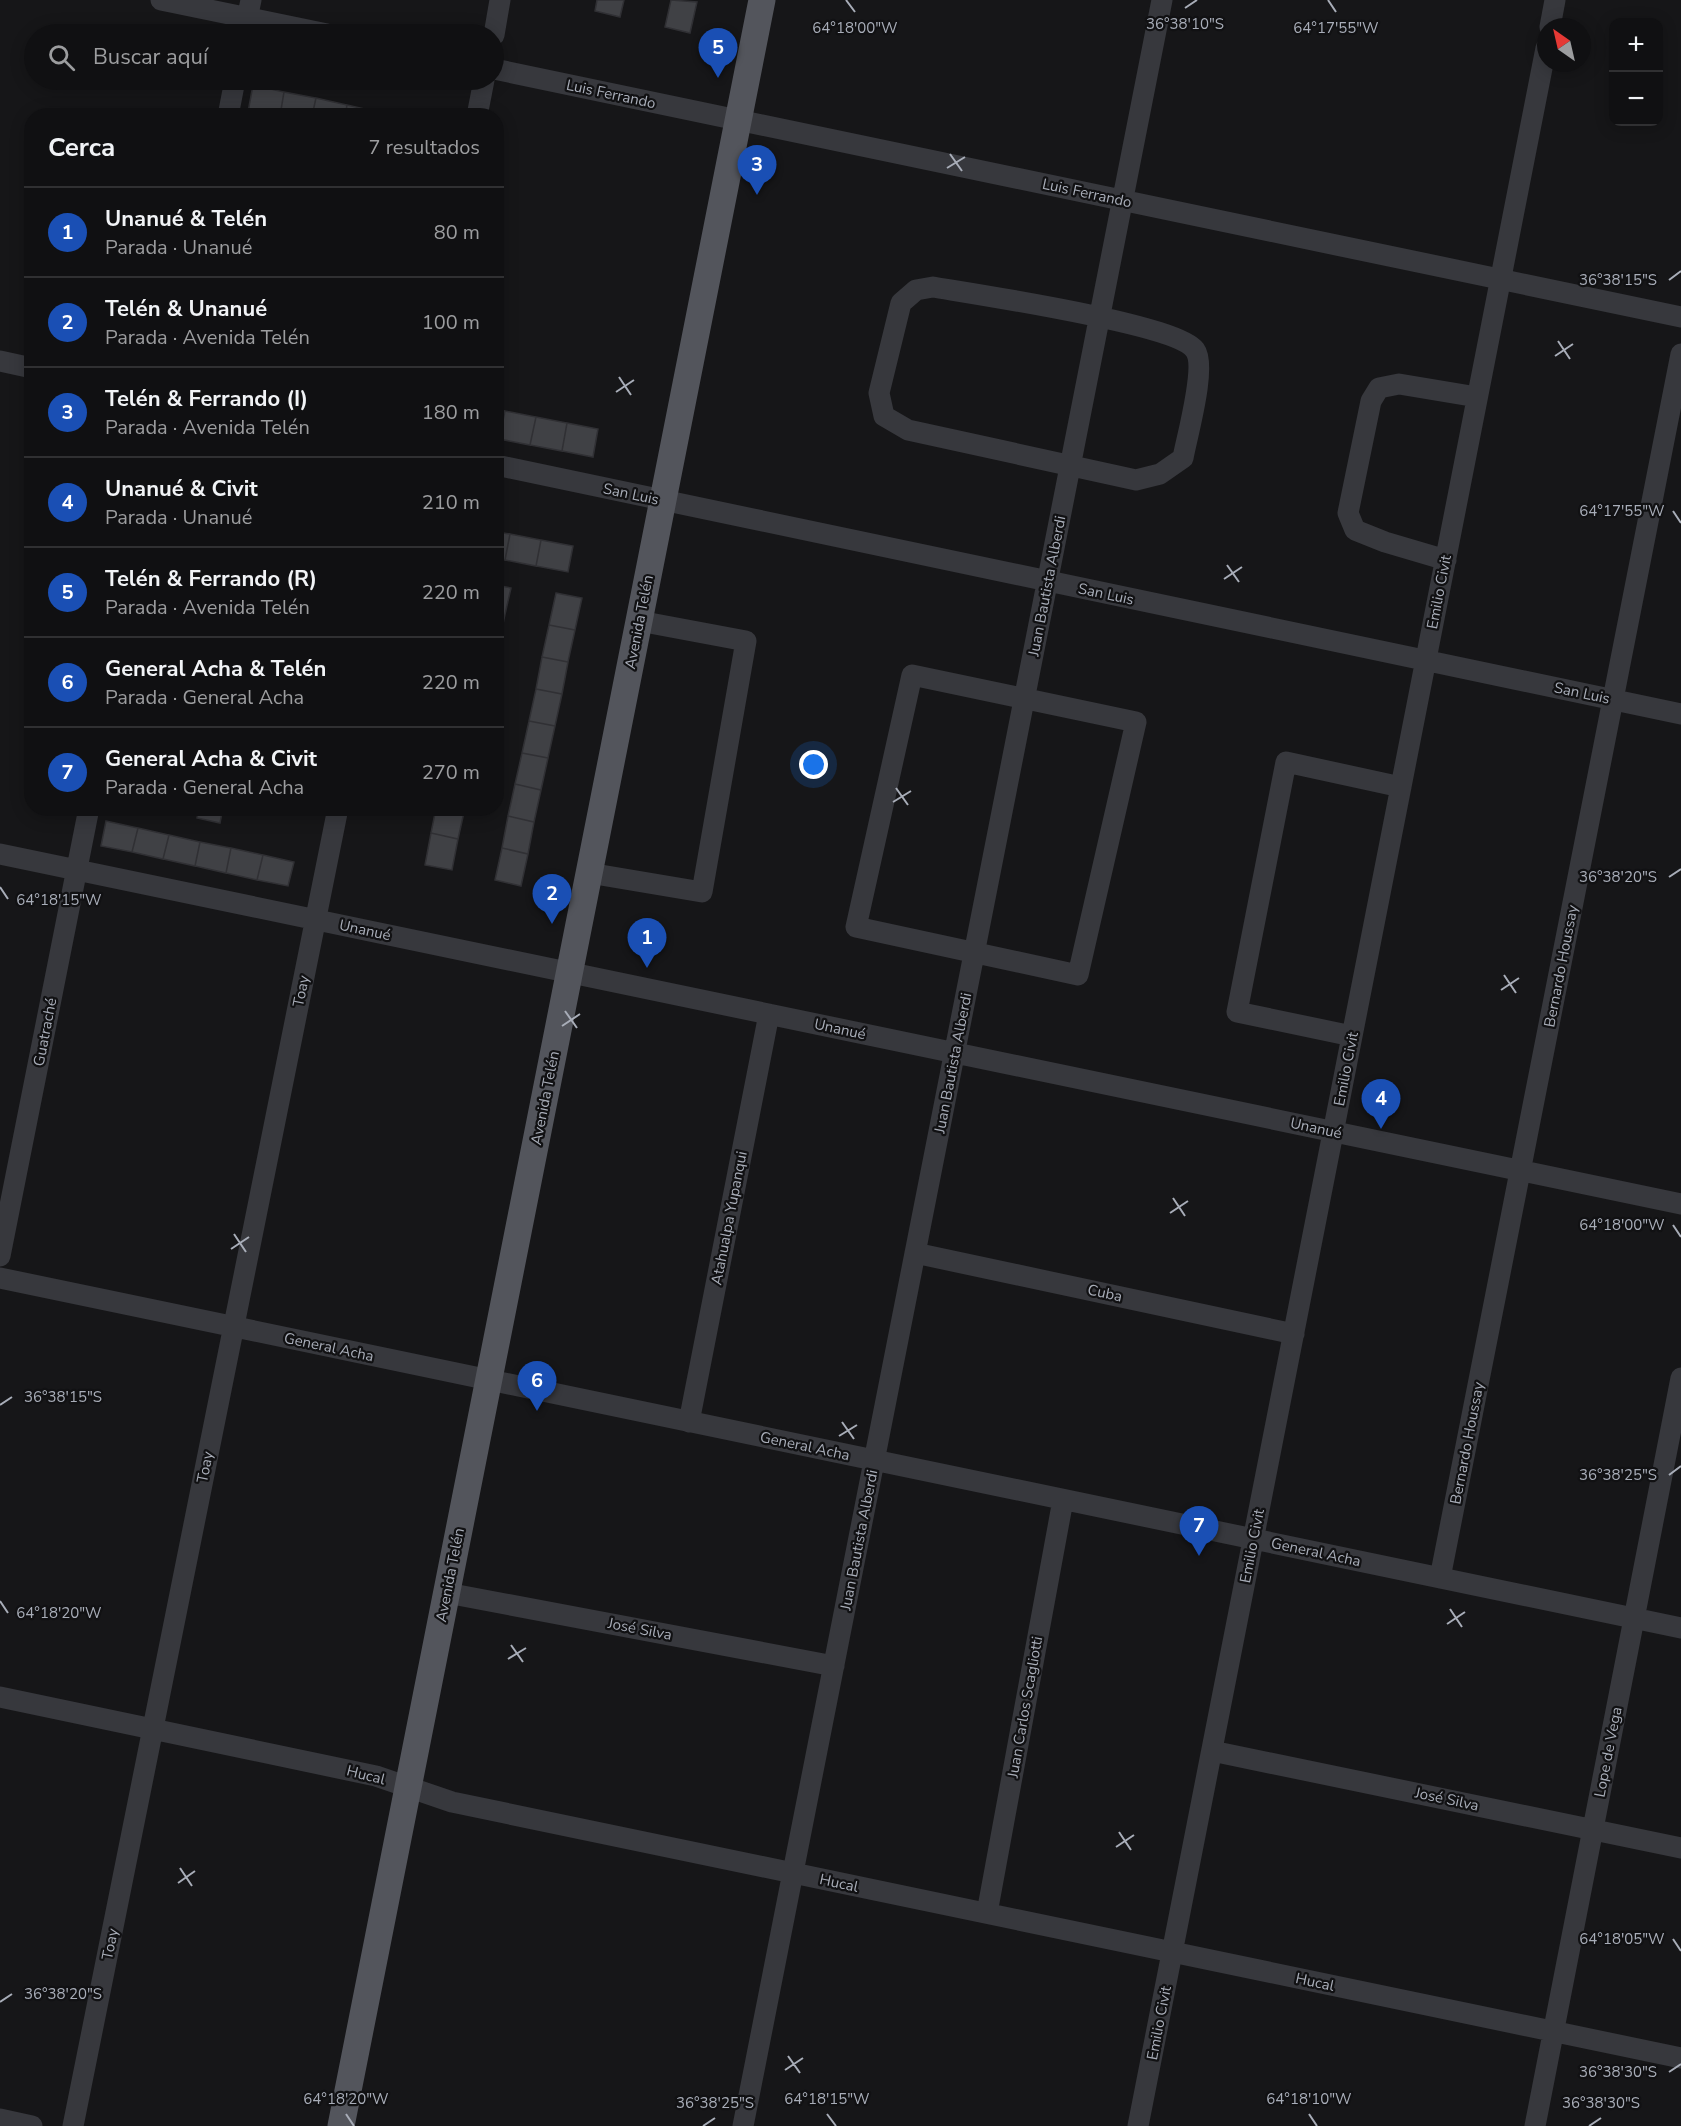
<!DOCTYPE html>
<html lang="es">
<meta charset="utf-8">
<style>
:root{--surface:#101012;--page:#19191b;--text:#f1f3f6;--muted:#9c9d9f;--line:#303032;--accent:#d93025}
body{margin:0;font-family:"Nunito Sans",sans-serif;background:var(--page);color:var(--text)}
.controls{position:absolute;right:18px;top:18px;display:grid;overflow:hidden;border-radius:12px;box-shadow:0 3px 15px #0003}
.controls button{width:54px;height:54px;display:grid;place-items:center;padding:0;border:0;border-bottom:2px solid var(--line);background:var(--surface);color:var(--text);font:30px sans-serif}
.compass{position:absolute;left:1537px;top:18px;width:54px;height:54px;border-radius:50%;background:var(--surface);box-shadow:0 3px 15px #0003;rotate:326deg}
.you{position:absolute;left:814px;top:765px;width:21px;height:21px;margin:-15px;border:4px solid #fff;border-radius:50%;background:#1a73e8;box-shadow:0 0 0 9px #1a73e833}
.badge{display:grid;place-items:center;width:39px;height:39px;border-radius:50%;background:var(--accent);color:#fff;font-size:20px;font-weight:700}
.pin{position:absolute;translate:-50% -50px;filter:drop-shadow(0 2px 3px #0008)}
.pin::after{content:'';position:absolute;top:32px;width:21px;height:18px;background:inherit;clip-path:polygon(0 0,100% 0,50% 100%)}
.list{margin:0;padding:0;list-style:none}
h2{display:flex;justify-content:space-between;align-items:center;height:78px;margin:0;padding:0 24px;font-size:26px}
h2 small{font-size:20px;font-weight:400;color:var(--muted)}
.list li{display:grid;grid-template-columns:39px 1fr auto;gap:18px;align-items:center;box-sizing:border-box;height:90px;padding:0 24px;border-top:2px solid var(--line)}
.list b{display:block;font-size:22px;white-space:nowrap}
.list p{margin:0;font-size:20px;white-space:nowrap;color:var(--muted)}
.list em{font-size:20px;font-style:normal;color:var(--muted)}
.icon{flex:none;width:33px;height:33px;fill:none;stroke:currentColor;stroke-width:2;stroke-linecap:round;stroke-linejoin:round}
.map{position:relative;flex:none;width:1681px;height:2126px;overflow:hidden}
.search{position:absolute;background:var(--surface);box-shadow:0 3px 15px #0003;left:24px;top:24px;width:480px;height:66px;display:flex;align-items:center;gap:15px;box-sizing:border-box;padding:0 21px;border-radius:33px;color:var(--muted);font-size:22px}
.panel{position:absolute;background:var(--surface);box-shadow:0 3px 15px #0003;left:24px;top:108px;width:480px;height:708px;border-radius:24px}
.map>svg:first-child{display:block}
.building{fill:#404145;stroke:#303034;stroke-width:1.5}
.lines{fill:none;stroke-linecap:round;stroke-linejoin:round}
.minor{stroke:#37383d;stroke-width:21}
.major{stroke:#53555c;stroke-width:27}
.ticks{fill:none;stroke:#a8adb8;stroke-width:2}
.labels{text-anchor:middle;stroke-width:4.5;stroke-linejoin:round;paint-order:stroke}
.street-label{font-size:15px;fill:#a8adb8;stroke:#111113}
.ticks-label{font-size:15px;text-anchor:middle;fill:#a8adb8;stroke:#111113;stroke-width:4.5;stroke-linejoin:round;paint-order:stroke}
</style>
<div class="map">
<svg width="1681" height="2126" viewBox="0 0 1681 2126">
<rect width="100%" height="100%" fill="#161618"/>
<path class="building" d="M 597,0 L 624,0 L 620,17 L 595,11 Z
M 671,0 L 697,2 L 690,33 L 665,27 Z
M 253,85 L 284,92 L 280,116 L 265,116 L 248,112 Z
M 284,92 L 316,98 L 312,116 L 280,116 Z
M 316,98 L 347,105 L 345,116 L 312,116 Z
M 347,105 L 378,112 L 378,116 L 345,116 Z
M 496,409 L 505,411 L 499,439 L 496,438 Z
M 505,411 L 536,417 L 530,445 L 499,439 Z
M 536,417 L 567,423 L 562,451 L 530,445 Z
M 567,423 L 598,429 L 593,457 L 562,451 Z
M 496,532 L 510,534 L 505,560 L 496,558 Z
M 510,534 L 541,540 L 536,566 L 505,560 Z
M 541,540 L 573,546 L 568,572 L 536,566 Z
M 496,585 L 511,588 L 504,619 L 496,618 Z
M 556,593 L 582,598 L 575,630 L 549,625 Z
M 496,618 L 504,619 L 498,651 L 496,651 Z
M 549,625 L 575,630 L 568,662 L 542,657 Z
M 542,657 L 568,662 L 562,694 L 536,689 Z
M 536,689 L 562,694 L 555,726 L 529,721 Z
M 529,721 L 555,726 L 548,758 L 522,753 Z
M 522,753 L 548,758 L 541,790 L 515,784 Z
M 515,784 L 541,790 L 534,822 L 508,816 Z
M 199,808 L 223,808 L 220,823 L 197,818 Z
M 436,808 L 465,808 L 458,839 L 431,833 Z
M 508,816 L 534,822 L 528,854 L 502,848 Z
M 106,821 L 138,828 L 132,852 L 101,846 Z
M 138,828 L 169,835 L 163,859 L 132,852 Z
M 431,833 L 458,839 L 452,870 L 425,865 Z
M 169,835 L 200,842 L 195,866 L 163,859 Z
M 200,842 L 231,848 L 226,873 L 195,866 Z
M 231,848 L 263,855 L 257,880 L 226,873 Z
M 502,848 L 528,854 L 521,886 L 495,880 Z
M 263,855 L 294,862 L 288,886 L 257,880 Z"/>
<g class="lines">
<path class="minor" d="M 161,0 L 327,34
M 1550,27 L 1555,0
M 244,34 L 251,0
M 494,35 L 500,0
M 494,69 L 1681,317
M 228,116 L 235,80
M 477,116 L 484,80
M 933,287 C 974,294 1176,324 1195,350 C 1207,366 1187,436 1183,458 L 1160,474 L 1136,480 L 908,430 L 884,416 L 879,393 L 901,303 L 916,290 Z
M 0,361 L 32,368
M 496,465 L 1681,714
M 1446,560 L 1385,542 L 1355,530 L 1348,513 L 1371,401 L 1379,388 L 1399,384 L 1477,397
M 912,675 L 1136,722 L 1078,975 L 856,927 Z
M 0,854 L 1681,1204
M 589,873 L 702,892 L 746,641 L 639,621
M 1352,1036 L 1237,1012 L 1286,762 L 1401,787
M 915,1253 L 1294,1334
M 0,1256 L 89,808
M 0,1278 L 1681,1628
M 689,1422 L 769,1014
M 1440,1578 L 1681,354
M 447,1593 L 834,1666
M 0,1697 L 376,1776 L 452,1802 L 1681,2058
M 1212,1751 L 1681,1848
M 987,1913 L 1063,1500
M 0,2119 L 32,2126
M 73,2126 L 338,808
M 743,2126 L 1162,0
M 1138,2126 L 1546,48
M 1535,2126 L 1681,1378"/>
<path class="major" d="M 341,2126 L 762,0"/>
</g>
<path class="ticks" d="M 846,0 L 855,12M 1328,0 L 1336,12M 1185,8 L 1197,0M 950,154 L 962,171M 947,168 L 965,157M 1669,280 L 1681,271M 1558,341 L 1570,359M 1555,356 L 1573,344M 619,377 L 631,395M 616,392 L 634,380M 1673,511 L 1681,523M 1227,565 L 1239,582M 1224,579 L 1242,567M 896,788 L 908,805M 893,802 L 911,791M 1669,877 L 1681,869M 0,887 L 8,899M 1504,975 L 1516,993M 1501,990 L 1519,978M 565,1011 L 577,1028M 562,1026 L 580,1014M 1173,1198 L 1185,1216M 1170,1213 L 1188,1201M 1673,1225 L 1681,1237M 234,1234 L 246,1252M 231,1249 L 249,1237M 0,1405 L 12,1397M 842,1422 L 854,1439M 839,1436 L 857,1425M 1669,1475 L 1681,1466M 0,1601 L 8,1613M 1450,1609 L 1462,1627M 1447,1624 L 1465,1612M 511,1645 L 523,1662M 508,1659 L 526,1648M 1119,1832 L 1131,1850M 1116,1847 L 1134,1835M 180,1868 L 192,1886M 178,1883 L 195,1871M 1673,1939 L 1681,1951M 0,2002 L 12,1994M 788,2056 L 800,2073M 785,2070 L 803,2058M 1669,2072 L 1681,2064M 346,2114 L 354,2126M 827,2114 L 836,2126M 1309,2114 L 1317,2126M 703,2126 L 715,2118M 1589,2126 L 1601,2118"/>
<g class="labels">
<g class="street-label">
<text transform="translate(611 94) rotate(12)" y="5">Luis Ferrando</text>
<text transform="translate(1087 193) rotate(12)" y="5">Luis Ferrando</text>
<text transform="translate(631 494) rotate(12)" y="5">San Luis</text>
<text transform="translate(1047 586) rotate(-79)" y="5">Juan Bautista Alberdi</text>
<text transform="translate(1439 592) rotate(-79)" y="5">Emilio Civit</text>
<text transform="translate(1106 594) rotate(12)" y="5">San Luis</text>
<text transform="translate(639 622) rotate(-79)" y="5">Avenida Telén</text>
<text transform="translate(1582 693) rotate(12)" y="5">San Luis</text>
<text transform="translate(365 930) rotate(12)" y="5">Unanué</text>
<text transform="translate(1561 966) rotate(-79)" y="5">Bernardo Houssay</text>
<text transform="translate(301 991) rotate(-79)" y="5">Toay</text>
<text transform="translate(840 1029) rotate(12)" y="5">Unanué</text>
<text transform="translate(45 1032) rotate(-79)" y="5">Guatraché</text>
<text transform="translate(953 1063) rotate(-79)" y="5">Juan Bautista Alberdi</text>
<text transform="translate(1346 1069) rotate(-79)" y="5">Emilio Civit</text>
<text transform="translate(545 1098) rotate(-79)" y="5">Avenida Telén</text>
<text transform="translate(1316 1128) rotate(12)" y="5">Unanué</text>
<text transform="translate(729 1218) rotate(-79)" y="5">Atahualpa Yupanqui</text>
<text transform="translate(1105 1293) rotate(12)" y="5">Cuba</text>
<text transform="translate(329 1347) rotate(12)" y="5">General Acha</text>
<text transform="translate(1467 1443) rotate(-79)" y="5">Bernardo Houssay</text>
<text transform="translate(805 1446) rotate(12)" y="5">General Acha</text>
<text transform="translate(205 1467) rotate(-79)" y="5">Toay</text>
<text transform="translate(859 1540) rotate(-79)" y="5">Juan Bautista Alberdi</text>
<text transform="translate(1252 1546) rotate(-79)" y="5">Emilio Civit</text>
<text transform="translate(1316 1552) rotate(12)" y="5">General Acha</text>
<text transform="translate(450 1575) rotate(-79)" y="5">Avenida Telén</text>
<text transform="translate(640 1629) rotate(11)" y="5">José Silva</text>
<text transform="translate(1025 1707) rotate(-80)" y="5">Juan Carlos Scagliotti</text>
<text transform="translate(1608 1752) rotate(-79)" y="5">Lope de Vega</text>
<text transform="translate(366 1775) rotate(14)" y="5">Hucal</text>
<text transform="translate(1447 1799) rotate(12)" y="5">José Silva</text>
<text transform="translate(839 1883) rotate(12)" y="5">Hucal</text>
<text transform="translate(110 1944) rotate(-79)" y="5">Toay</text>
<text transform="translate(1315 1982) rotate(12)" y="5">Hucal</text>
<text transform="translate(1159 2023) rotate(-79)" y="5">Emilio Civit</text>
</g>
</g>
<g class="ticks-label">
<text x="1185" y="29">36°38'10"S</text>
<text x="855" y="33">64°18'00"W</text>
<text x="1336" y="33">64°17'55"W</text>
<text x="1618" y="285">36°38'15"S</text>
<text x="1622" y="516">64°17'55"W</text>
<text x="1618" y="882">36°38'20"S</text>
<text x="59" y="905">64°18'15"W</text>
<text x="1622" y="1230">64°18'00"W</text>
<text x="63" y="1402">36°38'15"S</text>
<text x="1618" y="1480">36°38'25"S</text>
<text x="59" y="1618">64°18'20"W</text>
<text x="1622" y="1944">64°18'05"W</text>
<text x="63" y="1999">36°38'20"S</text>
<text x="1618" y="2077">36°38'30"S</text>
<text x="346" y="2104">64°18'20"W</text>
<text x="827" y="2104">64°18'15"W</text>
<text x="1309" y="2104">64°18'10"W</text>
<text x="715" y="2108">36°38'25"S</text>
<text x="1601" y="2108">36°38'30"S</text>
</g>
</svg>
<div class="controls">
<button>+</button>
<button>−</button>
</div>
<svg class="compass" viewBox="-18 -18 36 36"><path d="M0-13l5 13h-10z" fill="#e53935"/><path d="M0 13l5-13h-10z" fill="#9c9d9f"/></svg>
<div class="you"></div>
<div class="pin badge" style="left:647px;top:968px;background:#1a4fb4">1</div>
<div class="pin badge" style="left:552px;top:924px;background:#1a4fb4">2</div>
<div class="pin badge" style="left:757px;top:195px;background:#1a4fb4">3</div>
<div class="pin badge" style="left:1381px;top:1129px;background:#1a4fb4">4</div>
<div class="pin badge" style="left:718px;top:78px;background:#1a4fb4">5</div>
<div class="pin badge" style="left:537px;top:1411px;background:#1a4fb4">6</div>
<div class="pin badge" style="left:1199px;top:1556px;background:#1a4fb4">7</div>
<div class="search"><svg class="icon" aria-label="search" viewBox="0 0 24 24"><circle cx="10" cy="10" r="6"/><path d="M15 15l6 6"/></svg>Buscar aquí</div>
<section class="panel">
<h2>Cerca<small>7 resultados</small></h2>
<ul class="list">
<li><span class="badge" style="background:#1a4fb4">1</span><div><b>Unanué &amp; Telén</b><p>Parada · Unanué</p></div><em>80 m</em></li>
<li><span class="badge" style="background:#1a4fb4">2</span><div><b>Telén &amp; Unanué</b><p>Parada · Avenida Telén</p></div><em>100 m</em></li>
<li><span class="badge" style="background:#1a4fb4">3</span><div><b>Telén &amp; Ferrando (I)</b><p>Parada · Avenida Telén</p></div><em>180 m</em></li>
<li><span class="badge" style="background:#1a4fb4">4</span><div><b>Unanué &amp; Civit</b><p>Parada · Unanué</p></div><em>210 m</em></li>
<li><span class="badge" style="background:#1a4fb4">5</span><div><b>Telén &amp; Ferrando (R)</b><p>Parada · Avenida Telén</p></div><em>220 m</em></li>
<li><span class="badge" style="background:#1a4fb4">6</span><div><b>General Acha &amp; Telén</b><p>Parada · General Acha</p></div><em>220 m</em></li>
<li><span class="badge" style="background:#1a4fb4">7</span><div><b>General Acha &amp; Civit</b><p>Parada · General Acha</p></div><em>270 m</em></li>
</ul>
</section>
</div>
